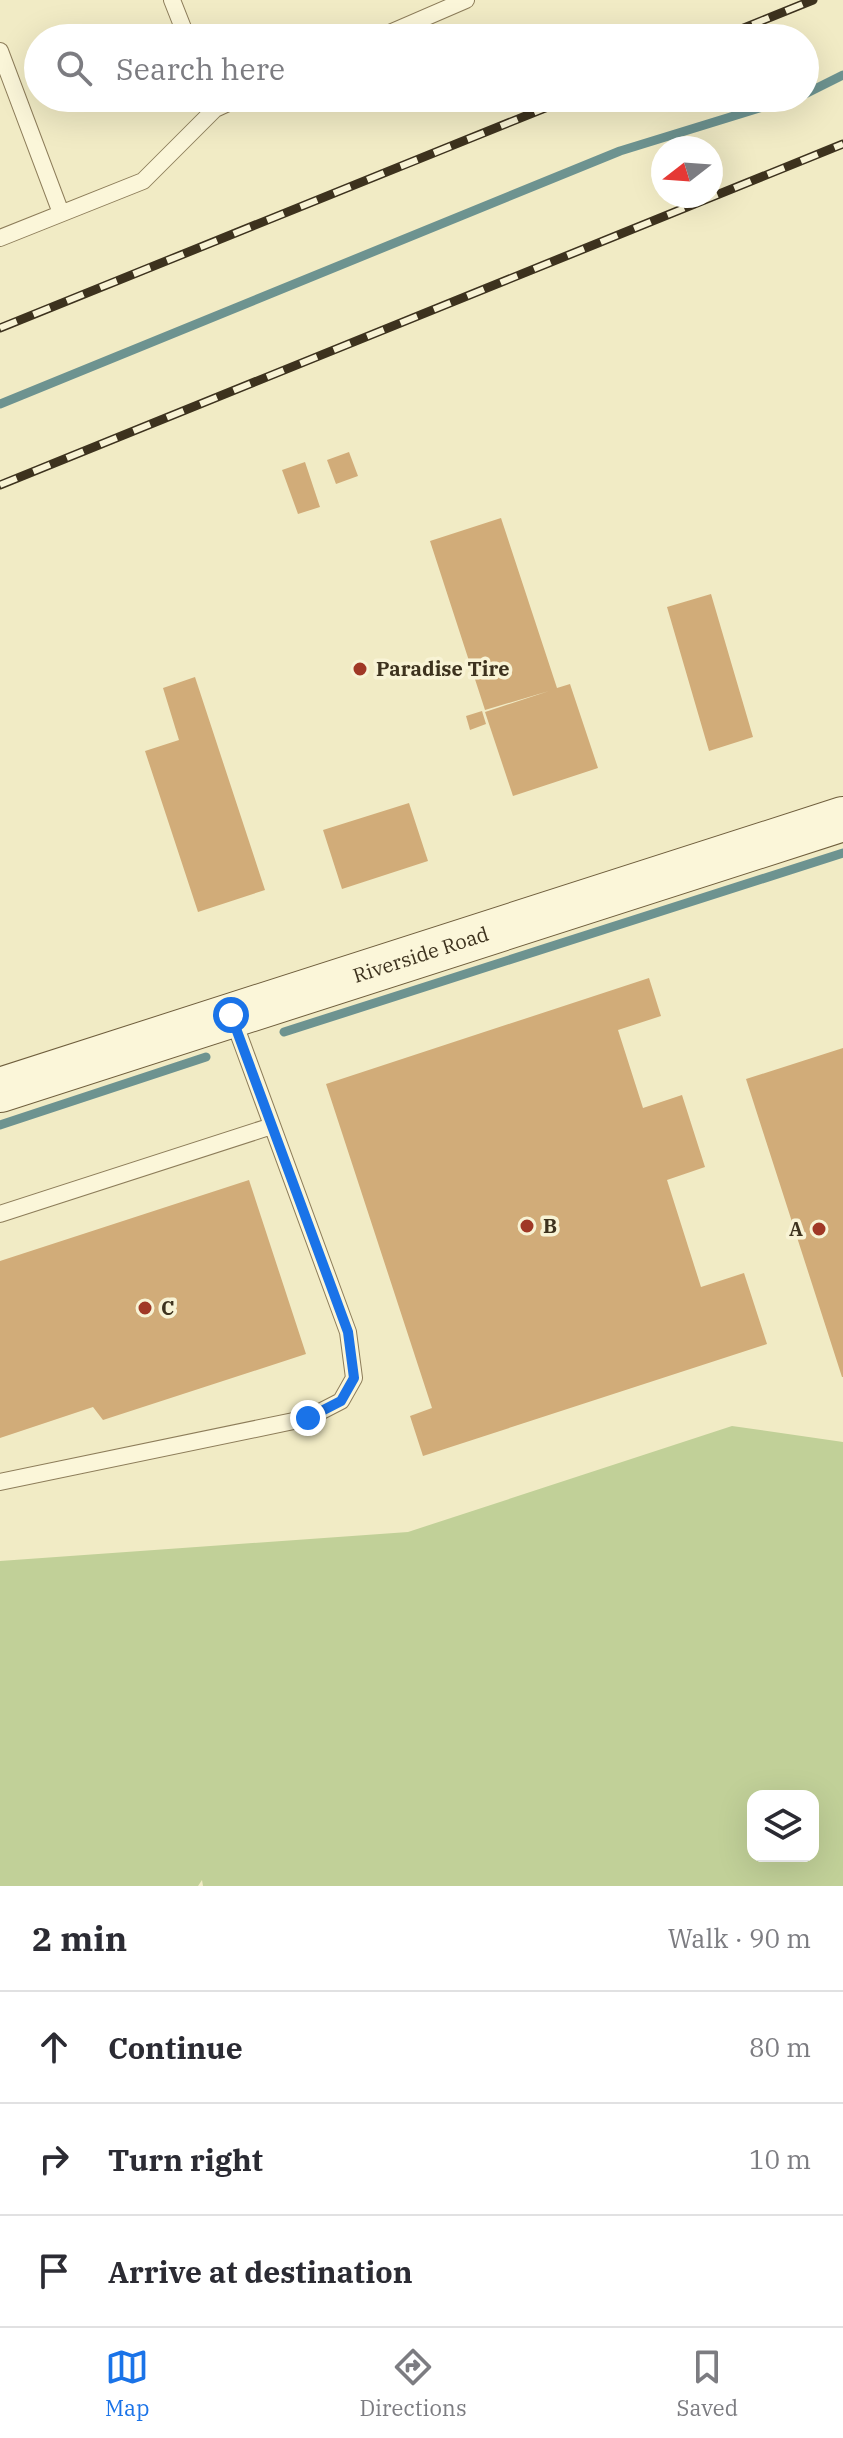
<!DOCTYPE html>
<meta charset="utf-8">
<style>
:root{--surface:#fff;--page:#f7f7f7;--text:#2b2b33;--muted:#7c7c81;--line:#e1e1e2;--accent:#1a73e8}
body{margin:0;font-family:"IBM Plex Serif",serif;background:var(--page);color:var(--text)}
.controls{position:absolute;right:24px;bottom:24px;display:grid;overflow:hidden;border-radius:16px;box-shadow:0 8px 32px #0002}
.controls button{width:72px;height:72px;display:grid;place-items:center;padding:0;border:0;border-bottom:2px solid var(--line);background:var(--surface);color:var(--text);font:40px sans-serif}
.compass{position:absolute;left:651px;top:136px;width:72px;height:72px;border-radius:50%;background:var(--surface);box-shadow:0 8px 32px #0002;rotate:253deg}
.stop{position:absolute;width:24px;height:24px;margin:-18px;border:6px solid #1a73e8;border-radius:50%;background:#fff}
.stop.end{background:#1a73e8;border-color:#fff;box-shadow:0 2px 8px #0008}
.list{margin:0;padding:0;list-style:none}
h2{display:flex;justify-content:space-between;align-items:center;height:104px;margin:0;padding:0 32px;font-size:34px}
h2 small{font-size:26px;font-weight:400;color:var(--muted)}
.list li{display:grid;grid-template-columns:52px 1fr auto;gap:24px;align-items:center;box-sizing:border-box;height:112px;padding:0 32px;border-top:2px solid var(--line)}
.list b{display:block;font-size:30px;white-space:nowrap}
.list em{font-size:26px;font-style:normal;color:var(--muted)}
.icon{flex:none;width:44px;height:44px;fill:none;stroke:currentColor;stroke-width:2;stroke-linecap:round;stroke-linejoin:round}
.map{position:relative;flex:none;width:843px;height:1886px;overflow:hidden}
.search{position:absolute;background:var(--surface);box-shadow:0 8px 32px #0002;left:24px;right:24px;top:24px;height:88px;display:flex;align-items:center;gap:20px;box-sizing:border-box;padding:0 28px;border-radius:44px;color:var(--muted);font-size:30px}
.sheet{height:440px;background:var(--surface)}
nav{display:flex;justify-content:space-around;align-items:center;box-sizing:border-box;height:112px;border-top:2px solid var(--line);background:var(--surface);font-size:22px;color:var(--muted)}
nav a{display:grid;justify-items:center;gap:4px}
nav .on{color:var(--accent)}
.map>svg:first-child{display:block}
.green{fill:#c1d098;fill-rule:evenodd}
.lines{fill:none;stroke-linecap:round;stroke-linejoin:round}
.stream{stroke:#6d9390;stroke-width:9}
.building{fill:#d1ac79}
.lane-casing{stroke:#8d7d5a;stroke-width:18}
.secondary-casing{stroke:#6f5e3d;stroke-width:46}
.lane{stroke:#fbf6d9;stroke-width:16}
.secondary{stroke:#fbf6d9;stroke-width:44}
.rail-casing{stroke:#3d321e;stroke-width:9}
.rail{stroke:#f8f3d5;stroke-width:6;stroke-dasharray:18;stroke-linecap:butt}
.route{stroke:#1a73e8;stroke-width:10}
.poi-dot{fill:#a03826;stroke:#f8f3d5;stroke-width:3}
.labels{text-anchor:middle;stroke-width:7;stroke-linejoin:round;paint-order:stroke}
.poi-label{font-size:20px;font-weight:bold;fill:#3d321e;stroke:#f8f3d5;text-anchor:start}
.street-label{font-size:20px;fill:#3d321e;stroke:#f8f3d5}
</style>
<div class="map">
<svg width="843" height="1886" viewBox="0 0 843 1886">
<rect width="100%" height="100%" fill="#f1ebc5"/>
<path class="green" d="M 732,1426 L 843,1442 L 843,1886 L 203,1886 L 202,1880 L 198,1886 L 0,1886 L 0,1561 L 408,1532 ZM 753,1796 L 813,1796 L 813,1856 L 753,1856 Z"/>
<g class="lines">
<path class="stream" d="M 805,94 L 843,75
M 0,404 L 620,151 L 792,98
M 284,1032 L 843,853
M 0,1125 L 206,1057"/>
</g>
<path class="building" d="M 349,452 L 358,476 L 336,484 L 327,460 Z
M 305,462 L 320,507 L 298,514 L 282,470 Z
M 501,518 L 557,688 L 570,684 L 598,768 L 513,796 L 485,712 L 549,691 L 485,710 L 430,541 Z
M 711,594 L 753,737 L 709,751 L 667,607 Z
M 195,677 L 265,890 L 198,912 L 145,751 L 179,740 L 163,688 Z
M 482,711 L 486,724 L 470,730 L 466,716 Z
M 409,803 L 428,861 L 342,889 L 323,830 Z
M 649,978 L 661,1016 L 618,1030 L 643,1108 L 682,1095 L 705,1167 L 667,1180 L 701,1287 L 744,1273 L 767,1344 L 423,1456 L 410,1416 L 432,1408 L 326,1084 Z
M 843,1048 L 843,1377 L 842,1377 L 746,1079 Z
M 249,1180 L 306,1354 L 103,1420 L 93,1407 L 0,1438 L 0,1261 Z"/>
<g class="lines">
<g class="lane-casing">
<path id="lane" d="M 172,0 L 187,38
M 378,38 L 466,0
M 0,51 L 61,213
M 0,238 L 143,181 L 215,109 L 239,98
M 0,1214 L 272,1126
M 0,1482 L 308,1418 L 341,1401 L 354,1378 L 348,1332 L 233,1019"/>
</g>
<g class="secondary-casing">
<g id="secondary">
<path id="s1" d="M 0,1090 L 843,819"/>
</g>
</g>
<use href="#lane" class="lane"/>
<use href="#secondary" class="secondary"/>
<g class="rail-casing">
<path id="rail" d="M 719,38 L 813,0
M 0,328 L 570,98
M 0,485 L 843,144"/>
</g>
<use href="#rail" class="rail"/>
</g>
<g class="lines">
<path class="route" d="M 231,1015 L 348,1332 L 354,1378 L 341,1401 L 308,1418"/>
</g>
<g class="poi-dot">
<circle cx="360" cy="669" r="8"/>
<circle cx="527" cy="1226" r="8"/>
<circle cx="819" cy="1229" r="8"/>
<circle cx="145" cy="1308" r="8"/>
</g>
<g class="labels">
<g class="poi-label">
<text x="376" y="676">Paradise Tire</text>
<text x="543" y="1233">B</text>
<text x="803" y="1236" text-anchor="end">A</text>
<text x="161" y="1315">C</text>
</g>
<g class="street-label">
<text dy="7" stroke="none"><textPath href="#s1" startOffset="442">Riverside Road</textPath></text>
</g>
</g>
</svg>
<div class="controls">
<button><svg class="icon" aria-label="layers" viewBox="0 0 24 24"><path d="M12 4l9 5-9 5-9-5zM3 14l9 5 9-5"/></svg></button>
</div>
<svg class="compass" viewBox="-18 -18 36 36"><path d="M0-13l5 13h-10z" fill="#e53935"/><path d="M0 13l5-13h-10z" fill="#7c7c81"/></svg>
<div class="stop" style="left:231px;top:1015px"></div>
<div class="stop end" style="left:308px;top:1418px"></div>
<div class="search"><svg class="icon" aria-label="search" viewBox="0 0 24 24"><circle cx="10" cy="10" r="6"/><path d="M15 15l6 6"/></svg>Search here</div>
</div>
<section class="sheet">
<h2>2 min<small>Walk · 90 m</small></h2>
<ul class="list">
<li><svg class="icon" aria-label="ahead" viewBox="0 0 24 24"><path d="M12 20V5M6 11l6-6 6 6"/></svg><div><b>Continue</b></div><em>80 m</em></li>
<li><svg class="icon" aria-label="right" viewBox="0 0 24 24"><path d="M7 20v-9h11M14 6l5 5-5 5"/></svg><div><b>Turn right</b></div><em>10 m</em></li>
<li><svg class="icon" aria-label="arrive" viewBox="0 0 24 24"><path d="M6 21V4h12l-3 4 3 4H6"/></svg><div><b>Arrive at destination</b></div></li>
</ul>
</section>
<nav>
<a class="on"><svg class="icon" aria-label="map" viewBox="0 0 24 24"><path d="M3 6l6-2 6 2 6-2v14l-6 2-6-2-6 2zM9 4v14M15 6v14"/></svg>Map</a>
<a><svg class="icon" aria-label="directions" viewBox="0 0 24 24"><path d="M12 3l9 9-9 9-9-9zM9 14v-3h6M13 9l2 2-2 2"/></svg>Directions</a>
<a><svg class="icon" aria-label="saved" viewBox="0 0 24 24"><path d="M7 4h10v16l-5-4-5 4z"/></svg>Saved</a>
</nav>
